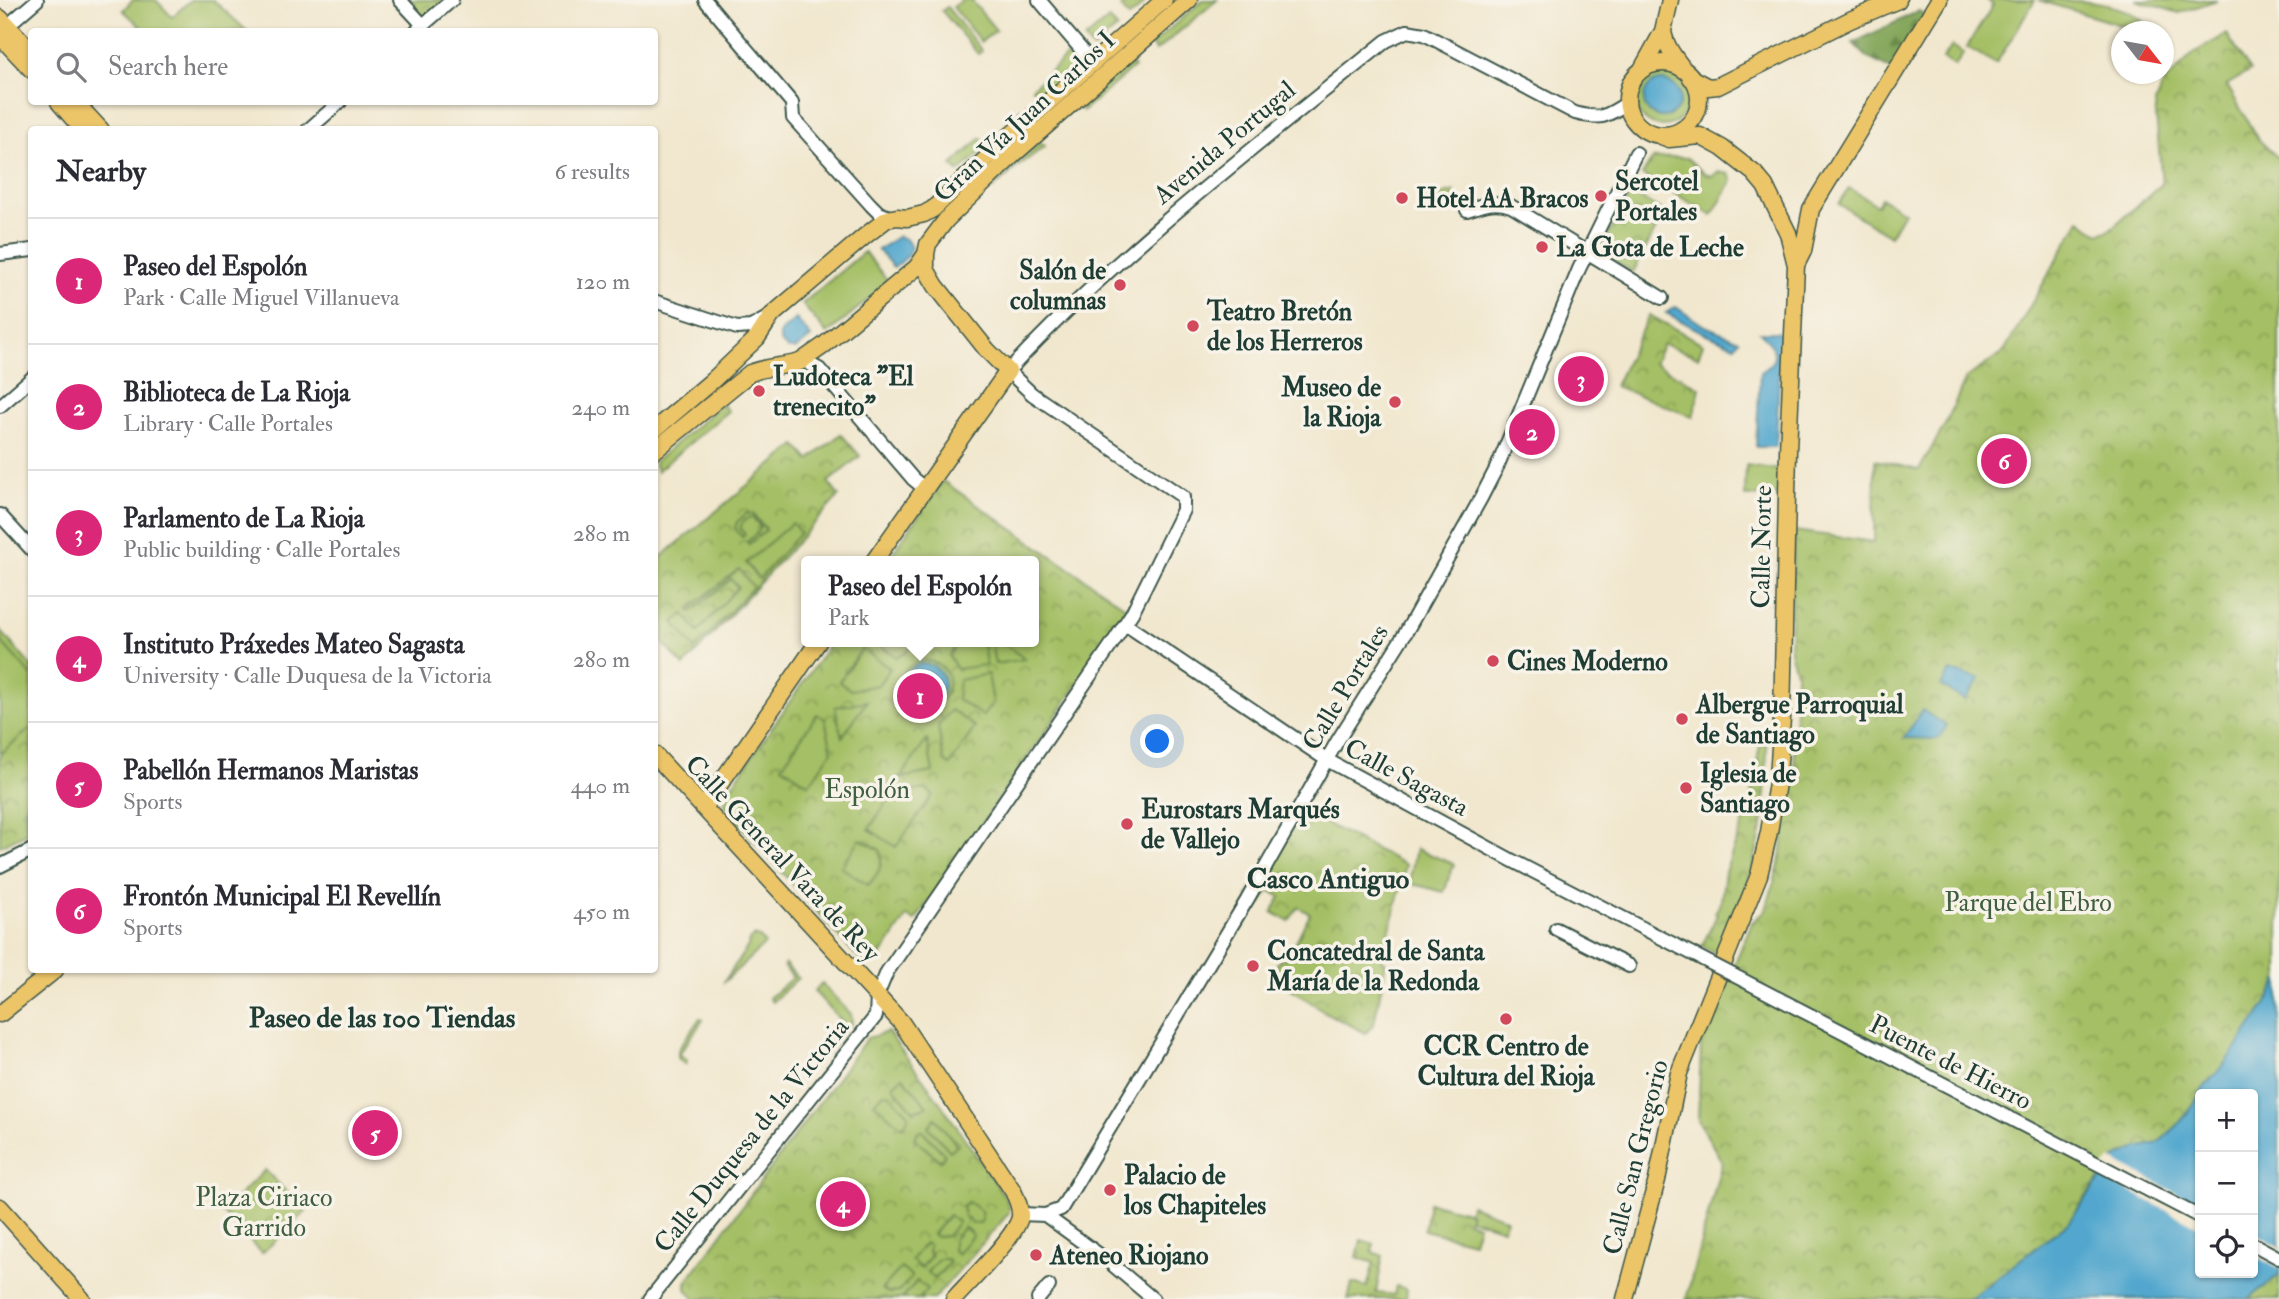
<!DOCTYPE html>
<meta charset="utf-8">
<style>
:root{--surface:#fff;--page:#f7f7f7;--text:#2b2b33;--muted:#7c7c81;--line:#e1e1e2;--accent:#db2777}
body{margin:0;font-family:"IM FELL Double Pica",serif;background:var(--page);color:var(--text)}
.controls{position:absolute;right:21px;bottom:21px;display:grid;overflow:hidden;border-radius:7px;box-shadow:0 2px 5px #0004}
.controls button{width:63px;height:63px;display:grid;place-items:center;padding:0;border:0;border-bottom:2px solid var(--line);background:var(--surface);color:var(--text);font:35px sans-serif}
.compass{position:absolute;left:2111px;top:21px;width:63px;height:63px;border-radius:50%;background:var(--surface);box-shadow:0 2px 5px #0004;rotate:121deg}
.you{position:absolute;left:1158px;top:742px;width:24px;height:24px;margin:-18px;border:5px solid #fff;border-radius:50%;background:#1a73e8;box-shadow:0 0 0 10px #1a73e833}
.badge{display:grid;place-items:center;width:46px;height:46px;border-radius:50%;background:var(--accent);color:#fff;font-size:23px;font-weight:700}
.pin{position:absolute;translate:-50% -50%;border:4px solid #fff;box-shadow:0 2px 7px #0006}
.popup{position:absolute;left:801px;top:556px;width:238px;height:91px;box-sizing:border-box;display:grid;place-content:center;border-radius:7px;background:var(--surface);filter:drop-shadow(0 2px 5px #0005);font-size:23px;white-space:nowrap;color:var(--muted)}
.popup b{font-size:26px;color:var(--text)}
.popup::after{content:'';position:absolute;left:50%;top:100%;margin-left:-14px;border:14px solid transparent;border-top-color:var(--surface)}
.list{margin:0;padding:0;list-style:none}
h2{display:flex;justify-content:space-between;align-items:center;height:91px;margin:0;padding:0 28px;font-size:30px}
h2 small{font-size:23px;font-weight:400;color:var(--muted)}
.list li{display:grid;grid-template-columns:46px 1fr auto;gap:21px;align-items:center;box-sizing:border-box;height:126px;padding:0 28px;border-top:2px solid var(--line)}
.list b{display:block;font-size:26px;white-space:nowrap}
.list p{margin:0;font-size:23px;white-space:nowrap;color:var(--muted)}
.list em{font-size:23px;font-style:normal;color:var(--muted)}
.icon{flex:none;width:38px;height:38px;fill:none;stroke:currentColor;stroke-width:2;stroke-linecap:round;stroke-linejoin:round}
.map{position:relative;flex:none;width:2279px;height:1299px;overflow:hidden}
.search{position:absolute;background:var(--surface);box-shadow:0 2px 5px #0004;left:28px;top:28px;width:630px;height:77px;display:flex;align-items:center;gap:18px;box-sizing:border-box;padding:0 24px;border-radius:7px;color:var(--muted);font-size:26px}
.panel{position:absolute;background:var(--surface);box-shadow:0 2px 5px #0004;left:28px;top:126px;width:630px;height:847px;border-radius:7px}
.map>svg:first-child{display:block}
.grass{fill:url(#grass-dots);stroke:#627e4c;stroke-width:2}
.forest{fill:url(#forest-firs);stroke:#517247;stroke-width:2}
.park{fill:url(#park-crowns);stroke:#627e4c;stroke-width:2}
.garden{fill:#a4bf65;stroke:#627e4c;stroke-width:2;fill-rule:evenodd}
.water{fill:#52a7ce;stroke:#387281;stroke-width:2;fill-rule:evenodd}
.pier{fill:#f1e7ce}
.lines{fill:none;stroke-linecap:round;stroke-linejoin:round}
.minor-casing{stroke:#3e564b;stroke-width:16}
.major-casing{stroke:#3e564b;stroke-width:19}
.minor{stroke:#fff;stroke-width:12}
.major{stroke:#ecc569;stroke-width:16}
.minor-bridge-casing{stroke:#3e564b;stroke-width:16;stroke-linecap:butt}
.minor-bridge{stroke:#fff;stroke-width:12}
.poi-dot{fill:#d1495b;stroke:#f7f3e8;stroke-width:2.5}
.labels{text-anchor:middle;stroke-width:7;stroke-linejoin:round;paint-order:stroke}
.street-label{font-size:26px;fill:#1f3d34;stroke:#f7f3e8}
.poi-label{font-size:26px;font-weight:bold;fill:#1f3d34;stroke:#f7f3e8;text-anchor:start}
.park-label{font-size:26px;fill:#405e40;stroke:#f7f3e8}
.neighbourhood-label{font-size:28px;font-weight:bold;fill:#1f3d34;stroke:#f7f3e8}
</style>
<div class="map">
<svg width="2279" height="1299" viewBox="0 0 2279 1299">
<defs>
<pattern id="grass-dots" width="8" height="8" patternUnits="userSpaceOnUse" patternTransform="scale(1.75)"><rect width="8" height="8" fill="#a4bf65"/><path d="M2 2h.1M6 6h.1" fill="none" stroke="#859c54" stroke-width="1.8" stroke-linecap="round"/></pattern>
<pattern id="forest-firs" width="22" height="20" patternUnits="userSpaceOnUse" patternTransform="scale(1.75)"><rect width="22" height="20" fill="#83a65a"/><path d="M5 1l3.5 6h-7zM16 11l3.5 6h-7z" fill="#6b884b"/></pattern>
<pattern id="park-crowns" width="20" height="18" patternUnits="userSpaceOnUse" patternTransform="scale(1.75)"><rect width="20" height="18" fill="#a4bf65"/><path d="M2 6a3 3 0 1 1 6 0M12 15a3 3 0 1 1 6 0" fill="none" stroke="#859c54"/></pattern>
</defs>
<rect width="100%" height="100%" fill="#f7f3e8"/>
<filter id="ink" filterUnits="userSpaceOnUse"><feTurbulence type="fractalNoise" baseFrequency=".0143" numOctaves="2"/><feDisplacementMap in="SourceGraphic" scale="14" xChannelSelector="R" yChannelSelector="G"/><feConvolveMatrix kernelMatrix="1 2 1 2 8 2 1 2 1" color-interpolation-filters="sRGB"/></filter>
<filter id="wash" filterUnits="userSpaceOnUse"><feTurbulence type="fractalNoise" baseFrequency=".00686" numOctaves="4" result="noise"/><feDisplacementMap in="SourceGraphic" scale="28" xChannelSelector="R" yChannelSelector="G"/><feGaussianBlur stdDeviation="1.57" result="paint"/><feColorMatrix in="noise" values="0 0 0 0 0 0 0 0 0 0 0 0 0 0 0 0 0 1.4 0 .05"/><feComposite in="paint" operator="in"/></filter>
<g filter="url(#wash)">
<rect width="100%" height="100%" fill="#f1e7ce"/>
<path class="grass" d="M 1454,191 C 1454,205 1446,216 1431,214 L 1427,199 Z"/>
<path class="forest" d="M 1919,11 L 1925,15 L 1892,70 L 1868,58 L 1853,43 Z"/>
<path class="park" d="M 400,0 L 452,0 L 423,25 Z
M 2227,34 L 2250,71 L 2227,85 L 2257,138 L 2279,159 L 2279,979 L 2267,1003 L 2231,1057 L 2202,1090 L 2191,1109 L 2177,1126 L 2158,1143 L 2122,1154 L 2091,1189 L 2068,1223 L 1969,1299 L 1686,1299 L 1722,1162 L 1698,1120 L 1701,1045 L 1752,922 L 1766,910 L 1781,858 L 1785,820 L 1794,785 L 1796,672 L 1790,651 L 1794,531 L 1874,542 L 1875,460 L 1919,470 L 1946,423 L 1966,378 L 2003,353 L 2080,220 L 2099,234 L 2108,231 L 2162,184 L 2155,103 L 2163,84 L 2195,52 Z
M 1631,193 L 1665,212 L 1633,272 L 1598,253 Z
M 1649,315 L 1703,344 L 1698,357 L 1663,344 L 1654,363 L 1700,388 L 1693,417 L 1615,386 Z
M 841,434 L 860,456 L 828,482 L 839,496 L 684,666 L 655,634 L 655,562 L 796,445 L 809,460 Z
M 943,481 L 1127,608 L 1098,655 L 915,921 L 907,916 L 879,959 L 869,965 L 862,962 L 730,814 L 725,805 L 726,794 L 831,642 L 1034,642 L 1034,561 L 887,561 Z
M 0,630 L 32,667 L 31,831 L 0,846 Z
M 1760,745 L 1767,745 C 1766,774 1766,803 1761,832 C 1753,874 1736,916 1721,956 L 1702,946 L 1717,915 L 1715,913 L 1721,902 L 1725,872 L 1749,808 Z
M 1298,809 L 1406,865 L 1382,961 L 1386,962 L 1374,1024 L 1366,1033 L 1328,1014 L 1271,975 L 1280,959 L 1287,958 L 1310,914 L 1298,907 L 1289,921 L 1272,912 L 1281,897 L 1269,890 L 1260,905 L 1248,897 Z
M 888,1032 L 937,1098 L 1005,1197 L 1009,1206 L 1009,1213 L 934,1299 L 695,1299 L 686,1289 L 686,1282 L 867,1038 Z
M 265,1170 L 306,1212 L 262,1253 L 222,1212 Z
M 1429,1202 L 1471,1213 L 1468,1221 L 1478,1225 L 1473,1242 L 1424,1230 Z
M 1361,1240 L 1374,1244 L 1372,1252 L 1383,1256 L 1376,1293 L 1394,1295 L 1396,1286 L 1407,1289 L 1406,1299 L 1348,1299 L 1352,1283 L 1367,1287 L 1374,1263 L 1357,1257 Z
M 2279,1275 L 2279,1299 L 2248,1299 Z"/>
<path class="garden" d="M 133,0 L 156,0 L 172,17 L 191,0 L 213,0 L 247,31 L 140,31 L 138,29 L 140,26 L 123,10 Z
M 962,0 L 971,0 L 996,30 L 981,42 L 953,7 Z
M 1130,0 L 1140,0 L 1144,4 L 1129,17 L 1121,7 Z
M 1203,0 L 1217,0 L 1156,51 L 1151,45 Z
M 1986,0 L 2035,0 L 1996,64 L 1967,47 L 1993,5 Z
M 2038,0 C 2066,0 2123,0 2143,22 L 2140,31 Z
M 2136,0 L 2217,0 L 2179,13 Z
M 947,7 L 982,51 L 978,54 L 942,11 Z
M 1109,19 L 1117,28 L 1093,49 L 1085,39 Z
M 1952,46 L 1964,53 L 1955,66 L 1943,59 Z
M 1073,50 L 1081,60 L 1041,97 L 1032,88 Z
M 1130,62 L 1134,67 L 1083,111 L 1079,106 Z
M1636 100a26 26 0 1 1 52 0a26 26 0 1 1-52 0Z
M 981,138 L 988,146 L 959,172 L 952,165 Z
M 1040,142 L 1045,146 L 1016,168 L 993,189 L 992,188 Z
M 1674,157 L 1687,158 L 1705,174 L 1712,176 L 1718,172 L 1729,174 L 1732,181 L 1712,215 L 1642,175 L 1653,159 Z
M 1849,188 L 1877,205 L 1881,198 L 1904,212 L 1890,236 L 1839,204 Z
M 864,252 L 889,282 L 827,334 L 802,304 Z
M 722,404 L 728,411 L 657,471 L 654,462 Z
M 1746,465 L 1781,470 L 1780,495 L 1745,497 Z
M 747,513 L 753,514 L 766,530 L 749,544 L 747,542 L 759,531 L 760,526 L 753,518 L 749,517 L 742,523 L 740,529 L 745,534 L 742,537 L 735,529 L 737,522 Z
M 792,523 L 800,533 L 759,579 L 746,563 Z
M 739,569 L 753,587 L 695,649 L 674,622 L 684,614 L 698,632 L 738,587 L 731,579 L 691,612 L 689,609 Z
M 0,640 L 32,676 L 31,728 L 0,754 Z
M 875,642 L 909,642 L 911,648 L 897,657 Z
M 959,642 L 983,642 L 986,665 L 957,669 L 949,656 Z
M 991,642 L 1001,642 L 1025,659 L 995,664 Z
M 862,649 L 890,668 L 878,685 L 851,690 L 839,682 Z
M 924,660 C 976,668 933,734 905,700 C 891,682 906,663 924,660 ZM 920,664 L 927,664 L 939,671 L 940,696 L 933,702 L 904,681 L 911,669 Z
M 988,674 L 993,702 L 983,716 L 957,699 L 959,680 Z
M 867,701 L 842,737 L 835,707 Z
M 951,710 L 975,727 L 950,765 L 944,761 L 938,726 Z
M 817,714 L 825,719 L 832,751 L 809,784 L 782,766 Z
M 927,740 L 933,772 L 900,778 Z
M 926,789 L 933,795 L 896,847 L 869,829 L 892,794 Z
M 860,839 L 880,850 C 884,865 878,875 868,885 L 841,867 Z
M 1416,849 L 1454,864 L 1444,892 L 1409,883 Z
M 754,936 L 760,938 L 765,944 L 723,983 L 748,946 L 749,940 Z
M 785,964 L 798,978 L 772,1002 L 769,998 L 793,977 L 783,966 Z
M 822,984 L 851,1014 L 852,1023 L 826,1054 L 820,1050 L 843,1023 L 814,991 Z
M 700,1018 L 703,1020 L 680,1053 L 680,1055 L 687,1060 L 685,1064 L 678,1058 L 678,1050 Z
M 903,1077 L 927,1106 L 914,1111 L 894,1088 L 894,1084 Z
M 884,1093 L 888,1093 L 909,1114 L 906,1123 L 902,1127 L 874,1103 Z
M 935,1118 L 957,1145 L 950,1151 L 928,1127 Z
M 923,1131 L 945,1155 L 940,1161 L 914,1138 L 918,1132 Z
M 968,1202 L 981,1211 L 982,1220 L 980,1223 L 972,1223 L 964,1216 L 962,1206 Z
M 1471,1205 L 1507,1219 L 1503,1229 L 1469,1218 L 1471,1213 L 1468,1212 Z
M 949,1215 L 958,1222 L 947,1236 L 937,1237 L 933,1234 Z
M 964,1227 L 973,1235 L 957,1254 L 953,1250 L 953,1240 Z
M 925,1243 L 929,1246 L 928,1251 L 931,1256 L 920,1268 L 911,1260 Z
M 939,1259 L 947,1259 L 950,1262 L 935,1279 L 927,1272 Z
M 901,1268 L 912,1277 L 898,1292 L 888,1293 L 882,1289 Z
M 917,1281 L 927,1289 L 919,1299 L 905,1299 L 903,1297 Z"/>
<path class="water" d="M1644 99a18 18 0 1 1 36 0a18 18 0 1 1-36 0Z
M 898,236 L 906,239 L 911,247 L 907,257 L 894,268 L 878,250 Z
M 1676,307 L 1703,325 L 1739,340 L 1735,346 L 1704,333 L 1666,313 Z
M 796,319 L 811,337 L 796,349 L 788,349 L 780,341 L 780,333 Z
M 1760,332 L 1776,332 L 1781,335 L 1776,447 L 1756,447 L 1760,372 C 1784,360 1773,345 1760,332 Z
M904 684a20 20 0 1 1 40 0a20 20 0 1 1-40 0Z
M 1950,671 L 1980,679 L 1964,700 L 1941,686 Z
M 1922,710 L 1947,726 L 1938,739 L 1904,738 Z
M 31,791 L 31,831 L 27,833 L 26,808 Z
M 2279,979 L 2279,1275 L 2248,1299 L 1969,1299 L 2068,1223 L 2116,1158 L 2137,1148 L 2158,1143 L 2177,1126 L 2191,1109 L 2202,1090 L 2231,1056 L 2267,1003 ZM 2200,1094 L 2253,1094 L 2253,1273 L 2200,1273 Z"/>
<path class="pier" d="M 2111,1159 L 2200,1205 L 2200,1228 L 2098,1175 Z
M 2253,1232 L 2279,1246 L 2279,1269 L 2253,1255 Z"/>
</g>
<g filter="url(#ink)">
<g class="lines">
<g class="minor-casing">
<path id="minor" d="M 400,0 L 423,25
M 705,0 L 792,103 L 793,118 L 871,205 L 879,213 L 892,218
M 1039,0 L 1092,62
M 7,26 L 37,0
M 415,32 L 452,0
M 308,130 L 340,102
M 1467,210 C 1483,205 1494,200 1511,206 L 1662,298
M 0,254 L 32,250
M 654,301 L 737,328 L 751,327 L 769,317
M 800,362 L 806,362 L 819,369 L 913,479 L 924,488
M 0,406 L 32,378
M 0,515 L 32,550
M 1125,624 L 1327,760 L 1513,861 L 1681,948
M 0,866 L 32,850
M 1556,929 L 1629,966
M 1021,1214 L 1045,1215 L 1061,1209 L 1247,900 L 1338,740 L 1406,632 L 1481,498 L 1498,465 L 1579,269 L 1636,153
M 1045,1215 L 1108,1261 L 1153,1299
M 2253,1244 L 2279,1258
M 650,1299 L 876,1016 L 877,996 L 887,972 L 1114,641 L 1132,613 L 1183,510 L 1183,497 L 1032,394 L 1008,371 C 1120,250 1258,145 1386,41 L 1407,31 L 1424,34 L 1575,113 C 1601,120 1606,117 1627,103
M 1038,1299 L 1049,1286"/>
</g>
<g class="major-casing">
<path id="major" d="M 0,18 L 32,52
M 1663,31 C 1665,46 1675,58 1684,70
M 0,36 L 32,70
M1627 99a36 36 0 1 1 72 0a36 36 0 1 1-72 0Z
M 1642,69 L 1663,31 L 1670,0
M 1691,78 L 1708,87 L 1718,86 L 1850,20 L 1898,0
M 59,102 L 83,130
M 75,102 L 101,130
M 1796,265 L 1803,251 L 1811,209 L 1939,0
M 654,430 L 713,380 L 757,338 L 772,315 L 865,236 L 887,219 L 897,217 L 907,218 L 924,214 L 933,209 L 1011,135 L 1164,0
M 654,451 L 750,373 C 767,366 783,367 800,362 L 823,346 L 917,267 L 926,254 L 928,244 L 946,220 L 1014,154 L 1189,0
M 874,561 L 1008,371 L 987,350 L 936,286 L 926,269 L 926,254
M 654,754 L 901,1022 L 1013,1191 C 1017,1199 1021,1208 1020,1217 C 1016,1237 969,1282 954,1299
M 704,807 L 818,642
M 0,1014 L 55,970
M 0,1207 L 82,1299
M 1625,1299 L 1657,1180 L 1679,1073 L 1759,875 L 1769,832 L 1778,777 L 1782,718 L 1788,451 L 1796,265 L 1788,233 L 1765,186 L 1754,173 L 1722,148 L 1700,136 L 1669,139 L 1656,134"/>
</g>
<use href="#minor" class="minor"/>
<use href="#major" class="major"/>
<g class="minor-bridge-casing">
<path id="minor-bridge" d="M 1681,948 L 2200,1217"/>
</g>
<use href="#minor-bridge" class="minor-bridge"/>
</g>
</g>
<g class="poi-dot">
<circle cx="1601" cy="196" r="7"/>
<circle cx="1402" cy="198" r="7"/>
<circle cx="1542" cy="247" r="7"/>
<circle cx="1120" cy="285" r="7"/>
<circle cx="1193" cy="326" r="7"/>
<circle cx="759" cy="391" r="7"/>
<circle cx="1395" cy="402" r="7"/>
<circle cx="1493" cy="661" r="7"/>
<circle cx="1682" cy="719" r="7"/>
<circle cx="1686" cy="788" r="7"/>
<circle cx="1127" cy="824" r="7"/>
<circle cx="1253" cy="966" r="7"/>
<circle cx="1506" cy="1019" r="7"/>
<circle cx="1110" cy="1190" r="7"/>
<circle cx="1036" cy="1255" r="7"/>
</g>
<g class="labels">
<g class="street-label">
<text transform="translate(1024 116) rotate(-43)" y="9">Gran Vía Juan Carlos I</text>
<text transform="translate(1224 142) rotate(-40)" y="9">Avenida Portugal</text>
<text transform="translate(1761 547) rotate(-89)" y="9">Calle Norte</text>
<text transform="translate(1345 687) rotate(-59)" y="9">Calle Portales</text>
<text transform="translate(1407 777) rotate(28)" y="9">Calle Sagasta</text>
<text transform="translate(783 858) rotate(47)" y="9">Calle General Vara de Rey</text>
<text transform="translate(1951 1062) rotate(27)" y="9">Puente de Hierro</text>
<text transform="translate(751 1135) rotate(-51)" y="9">Calle Duquesa de la Victoria</text>
<text transform="translate(1635 1157) rotate(-76)" y="9">Calle San Gregorio</text>
</g>
<g class="poi-label">
<text x="1615" y="190">Sercotel<tspan x="1615" dy="30">Portales</tspan></text>
<text x="1416" y="207">Hotel AA Bracos</text>
<text x="1556" y="256">La Gota de Leche</text>
<text x="1106" y="279" text-anchor="end">Salón de<tspan x="1106" dy="30">columnas</tspan></text>
<text x="1207" y="320">Teatro Bretón<tspan x="1207" dy="30">de los Herreros</tspan></text>
<text x="773" y="385">Ludoteca "El<tspan x="773" dy="30">trenecito"</tspan></text>
<text x="1381" y="396" text-anchor="end">Museo de<tspan x="1381" dy="30">la Rioja</tspan></text>
<text x="1507" y="670">Cines Moderno</text>
<text x="1696" y="713">Albergue Parroquial<tspan x="1696" dy="30">de Santiago</tspan></text>
<text x="1700" y="782">Iglesia de<tspan x="1700" dy="30">Santiago</tspan></text>
<text x="1141" y="818">Eurostars Marqués<tspan x="1141" dy="30">de Vallejo</tspan></text>
<text x="1267" y="960">Concatedral de Santa<tspan x="1267" dy="30">María de la Redonda</tspan></text>
<text x="1506" y="1055" text-anchor="middle">CCR Centro de<tspan x="1506" dy="30">Cultura del Rioja</tspan></text>
<text x="1124" y="1184">Palacio de<tspan x="1124" dy="30">los Chapiteles</tspan></text>
<text x="1050" y="1264">Ateneo Riojano</text>
</g>
<g class="park-label">
<text x="867" y="798">Espolón</text>
<text x="2028" y="911">Parque del Ebro</text>
<text x="264" y="1206">Plaza Ciriaco<tspan x="264" dy="30">Garrido</tspan></text>
</g>
<g class="neighbourhood-label">
<text x="1328" y="888">Casco Antiguo</text>
<text x="382" y="1027">Paseo de las 100 Tiendas</text>
</g>
</g>
</svg>
<div class="controls">
<button>+</button>
<button>−</button>
<button><svg class="icon" aria-label="locate" viewBox="0 0 24 24"><circle cx="12" cy="12" r="6"/><path d="M12 2v4M12 18v4M2 12h4M18 12h4"/></svg></button>
</div>
<svg class="compass" viewBox="-18 -18 36 36"><path d="M0-13l5 13h-10z" fill="#e53935"/><path d="M0 13l5-13h-10z" fill="#7c7c81"/></svg>
<div class="you"></div>
<div class="pin badge" style="left:920px;top:696px">1</div>
<div class="popup"><b>Paseo del Espolón</b>Park</div>
<div class="pin badge" style="left:1532px;top:432px">2</div>
<div class="pin badge" style="left:1581px;top:379px">3</div>
<div class="pin badge" style="left:843px;top:1204px">4</div>
<div class="pin badge" style="left:375px;top:1133px">5</div>
<div class="pin badge" style="left:2004px;top:461px">6</div>
<div class="search"><svg class="icon" aria-label="search" viewBox="0 0 24 24"><circle cx="10" cy="10" r="6"/><path d="M15 15l6 6"/></svg>Search here</div>
<section class="panel">
<h2>Nearby<small>6 results</small></h2>
<ul class="list">
<li><span class="badge">1</span><div><b>Paseo del Espolón</b><p>Park · Calle Miguel Villanueva</p></div><em>120 m</em></li>
<li><span class="badge">2</span><div><b>Biblioteca de La Rioja</b><p>Library · Calle Portales</p></div><em>240 m</em></li>
<li><span class="badge">3</span><div><b>Parlamento de La Rioja</b><p>Public building · Calle Portales</p></div><em>280 m</em></li>
<li><span class="badge">4</span><div><b>Instituto Práxedes Mateo Sagasta</b><p>University · Calle Duquesa de la Victoria</p></div><em>280 m</em></li>
<li><span class="badge">5</span><div><b>Pabellón Hermanos Maristas</b><p>Sports</p></div><em>440 m</em></li>
<li><span class="badge">6</span><div><b>Frontón Municipal El Revellín</b><p>Sports</p></div><em>450 m</em></li>
</ul>
</section>
</div>
